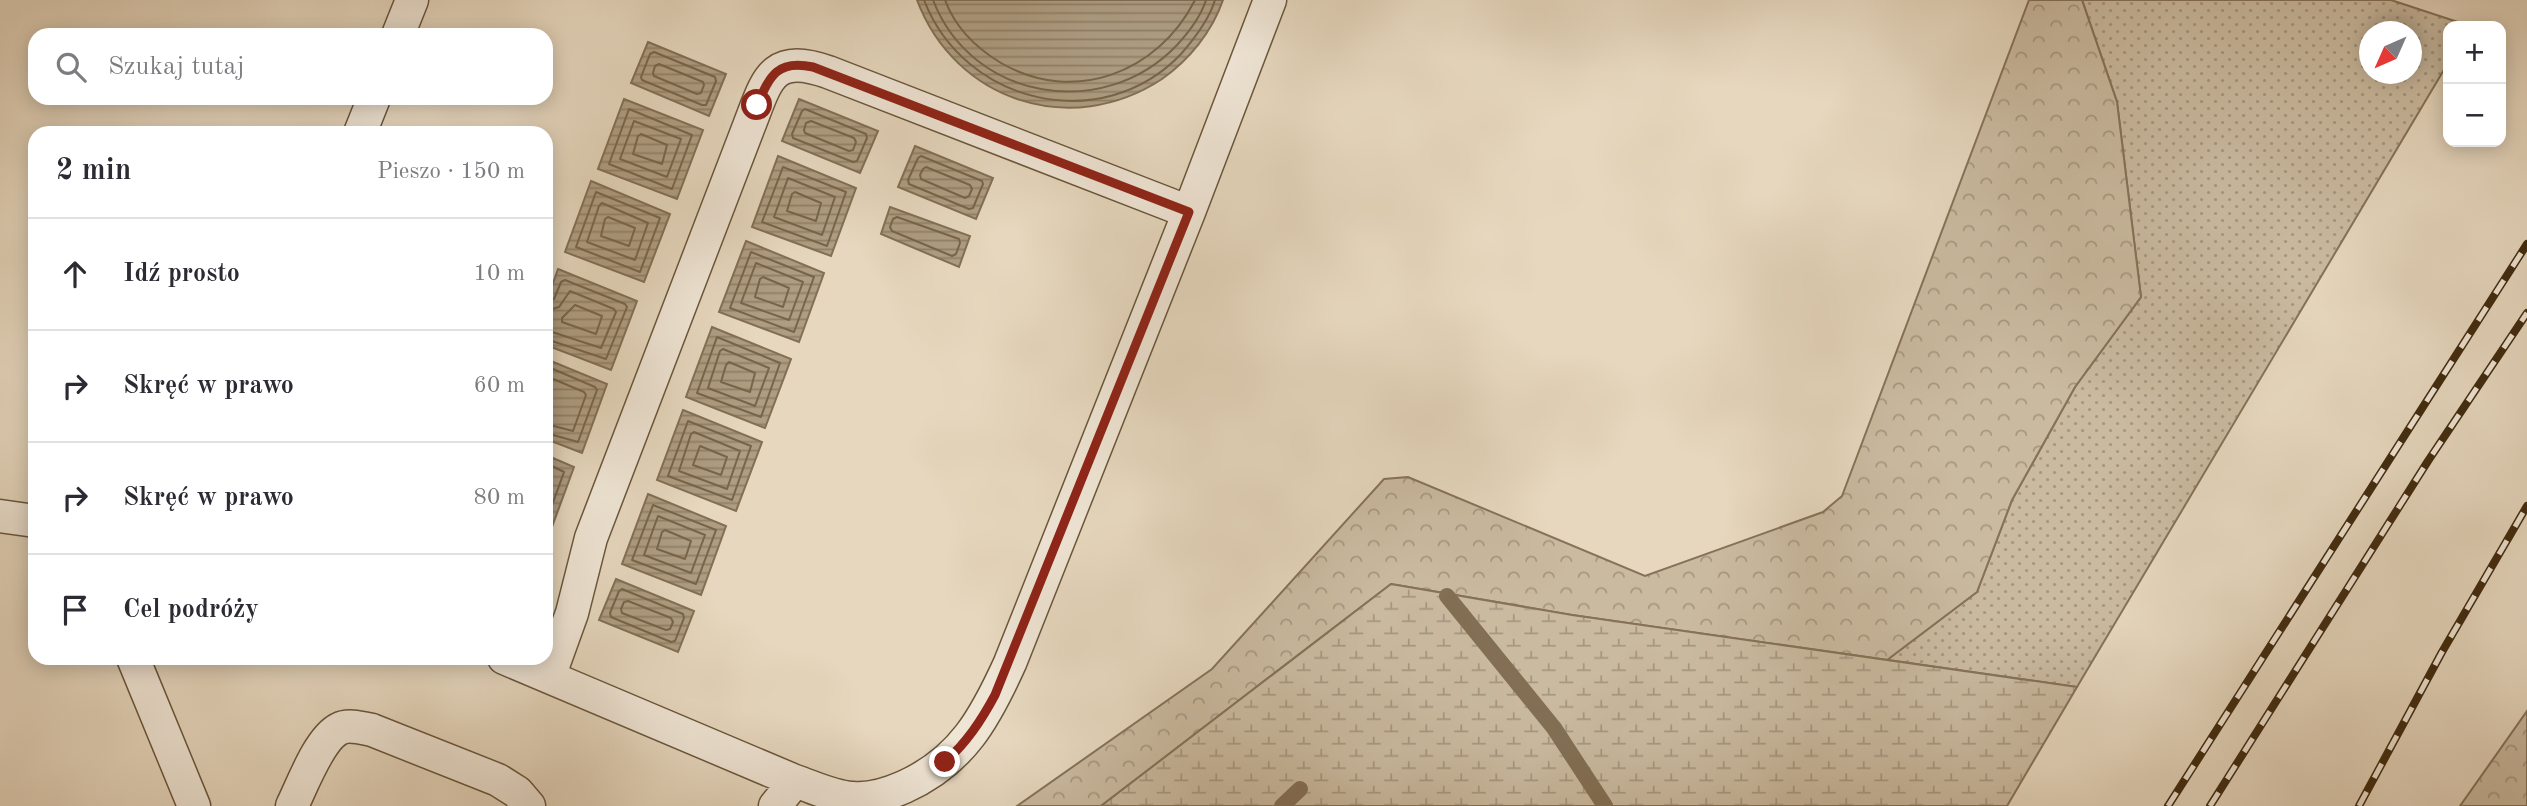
<!DOCTYPE html>
<html lang="pl">
<meta charset="utf-8">
<style>
:root{--surface:#fff;--page:#f2f2f3;--text:#2b2b33;--muted:#7c7c81;--line:#e1e1e2}
body{margin:0;font-family:"Old Standard TT",serif;background:var(--page);color:var(--text)}
.controls{position:absolute;right:21px;top:21px;display:grid;overflow:hidden;border-radius:14px;box-shadow:0 4px 18px #0003}
.controls button{width:63px;height:63px;display:grid;place-items:center;padding:0;border:0;border-bottom:2px solid var(--line);background:var(--surface);color:var(--text);font:35px sans-serif}
.compass{position:absolute;left:2359px;top:21px;width:63px;height:63px;border-radius:50%;background:var(--surface);box-shadow:0 4px 18px #0003;rotate:225deg}
.stop{position:absolute;width:21px;height:21px;margin:-16px;border:5px solid #8f2418;border-radius:50%;background:#fff}
.stop.end{background:#8f2418;border-color:#fff;box-shadow:0 2px 7px #0008}
.list{margin:0;padding:0;list-style:none}
h2{display:flex;justify-content:space-between;align-items:center;height:91px;margin:0;padding:0 28px;font-size:30px}
h2 small{font-size:23px;font-weight:400;color:var(--muted)}
.list li{display:grid;grid-template-columns:46px 1fr auto;gap:21px;align-items:center;box-sizing:border-box;height:112px;padding:0 28px;border-top:2px solid var(--line)}
.list b{display:block;font-size:26px;white-space:nowrap}
.list em{font-size:23px;font-style:normal;color:var(--muted)}
.icon{flex:none;width:38px;height:38px;fill:none;stroke:currentColor;stroke-width:2;stroke-linecap:round;stroke-linejoin:round}
.map{position:relative;flex:none;width:2527px;height:806px;overflow:hidden}
.search{position:absolute;background:var(--surface);box-shadow:0 4px 18px #0003;left:28px;top:28px;width:525px;height:77px;display:flex;align-items:center;gap:18px;box-sizing:border-box;padding:0 24px;border-radius:21px;color:var(--muted);font-size:26px}
.panel{position:absolute;background:var(--surface);box-shadow:0 4px 18px #0003;left:28px;top:126px;width:525px;height:539px;border-radius:21px}
.map>svg:first-child{display:block}
.grass{fill:url(#grass-dots);stroke:#867258;stroke-width:2;fill-rule:evenodd}
.forest{fill:url(#forest-crowns);stroke:#867258;stroke-width:2}
.wetland{fill:url(#wetland-marsh);stroke:#867258;stroke-width:2}
.water{fill:url(#water-rules);stroke:#826f54;stroke-width:2}
.lines{fill:none;stroke-linecap:round;stroke-linejoin:round}
.shore{stroke:#786448;stroke-width:2}
.stream{stroke:#826f54;stroke-width:16}
.service-casing{stroke:#6a563b;stroke-width:35}
.service{stroke:#efe5d5;stroke-width:32}
.rail-casing{stroke:#412b0f;stroke-width:8}
.rail{stroke:#efe5d5;stroke-width:5;stroke-dasharray:16;stroke-linecap:butt}
.route{stroke:#8f2418;stroke-width:9}
</style>
<div class="map">
<svg width="2527" height="806" viewBox="0 0 2527 806">
<defs>
<pattern id="grass-dots" width="8" height="8" patternUnits="userSpaceOnUse" patternTransform="scale(1.75)"><rect width="8" height="8" fill="#cabaa0"/><path d="M2 2h.1M6 6h.1" fill="none" stroke="#a69781" stroke-width="1.8" stroke-linecap="round"/></pattern>
<pattern id="forest-crowns" width="20" height="18" patternUnits="userSpaceOnUse" patternTransform="scale(1.75)"><rect width="20" height="18" fill="#cabaa0"/><path d="M2 6a3 3 0 1 1 6 0M12 15a3 3 0 1 1 6 0" fill="none" stroke="#a69781"/></pattern>
<pattern id="wetland-marsh" width="20" height="14" patternUnits="userSpaceOnUse" patternTransform="scale(1.75)"><rect width="20" height="14" fill="#cabaa0"/><path d="M1 5h8M5 5V1M11 12h8M15 12V8" fill="none" stroke="#a69781"/></pattern>
<pattern id="water-rules" width="6" height="5" patternUnits="userSpaceOnUse" patternTransform="scale(1.75)"><rect width="6" height="5" fill="#ae9d82"/><path d="M0 2.5h6" fill="none" stroke="#8f8069"/></pattern>
</defs>
<rect width="100%" height="100%" fill="#e6d7be"/>
<filter id="stains"><feTurbulence type="fractalNoise" baseFrequency=".00286" numOctaves="4"/><feColorMatrix values="0 0 0 0 .2 0 0 0 0 .09 0 0 0 0 .02 0 0 0 .5 -.17"/></filter>
<radialGradient id="worn" r=".72"><stop offset=".6" stop-color="#630" stop-opacity="0"/><stop offset="1" stop-color="#630" stop-opacity=".3"/></radialGradient>
<path class="grass" d="M 2082,0 L 2391,0 L 2470,26 L 2448,26 L 2448,63 L 2077,687 L 1887,660 L 1977,592 L 2012,500 L 2075,387 L 2141,297 L 2117,102 ZM 2370,32 L 2412,32 L 2412,74 L 2370,74 Z"/>
<path class="forest" d="M 2029,0 L 2082,0 L 2117,102 L 2141,297 L 2075,387 L 2012,500 L 1977,592 L 1887,660 L 1572,615 L 1391,584 L 1101,806 L 1017,806 L 1212,669 L 1384,479 L 1408,477 L 1645,576 L 1823,512 L 1842,496 Z
M 2527,711 L 2527,806 L 2460,806 Z"/>
<path class="wetland" d="M 1391,584 L 1572,615 L 2077,687 L 2007,806 L 1101,806 Z"/>
<path class="water" d="M 917,0 L 1223,0 C 1212,32 1189,60 1162,79 C 1071,139 955,101 917,0 Z
M 648,42 L 726,74 L 709,116 L 631,83 Z
M 624,99 L 703,130 L 677,199 L 598,169 Z
M 799,99 L 878,131 L 860,173 L 782,141 Z
M 915,146 L 993,178 L 976,219 L 898,187 Z
M 778,156 L 856,188 L 831,256 L 752,227 Z
M 591,181 L 670,214 L 644,282 L 565,252 Z
M 890,207 L 970,236 L 959,267 L 881,234 Z
M 746,241 L 824,273 L 799,342 L 719,312 Z
M 558,269 L 637,301 L 611,370 L 546,345 L 546,303 Z
M 712,327 L 791,359 L 765,428 L 686,397 Z
M 546,359 L 607,384 L 582,453 L 546,439 Z
M 683,410 L 762,442 L 736,511 L 657,480 Z
M 546,455 L 574,467 L 549,535 L 546,534 Z
M 648,494 L 726,526 L 701,595 L 622,564 Z
M 616,579 L 694,611 L 678,652 L 599,620 Z"/>
<g class="lines">
<path class="shore" d="M 924,0 C 964,104 1102,137 1181,54 C 1195,38 1209,20 1215,0
M 933,0 C 972,101 1104,122 1177,45 C 1189,32 1201,16 1206,0
M 945,0 C 955,27 976,48 1001,63 C 1074,105 1158,73 1195,0
M 654,52 L 715,77 L 716,81 L 706,105 L 702,105 L 642,80 L 641,77 L 650,54 Z
M 659,64 L 703,82 L 704,85 L 701,93 L 697,94 L 654,76 L 653,73 L 655,66 Z
M 629,109 L 692,135 L 672,189 L 609,164 Z
M 805,109 L 866,134 L 867,138 L 857,161 L 853,162 L 793,138 L 792,134 L 802,111 Z
M 634,121 L 681,139 L 667,177 L 620,159 Z
M 811,121 L 854,138 L 856,142 L 853,150 L 849,151 L 805,133 L 804,130 L 806,123 Z
M 641,134 L 667,145 L 662,164 L 633,154 L 638,136 Z
M 921,156 L 982,181 L 983,184 L 973,208 L 969,209 L 909,184 L 908,180 L 918,158 Z
M 783,167 L 846,192 L 827,246 L 762,222 Z
M 926,167 L 970,185 L 972,189 L 969,196 L 965,198 L 921,179 L 920,175 L 923,169 Z
M 788,178 L 835,197 L 822,235 L 774,217 Z
M 596,192 L 660,218 L 640,272 L 576,247 Z
M 795,192 L 821,203 L 816,221 L 787,211 L 792,194 Z
M 602,203 L 648,223 L 635,260 L 587,242 L 599,206 Z
M 608,217 L 635,228 L 629,246 L 601,236 L 605,219 Z
M 897,217 L 959,239 L 960,243 L 956,254 L 952,256 L 892,231 L 890,227 L 893,219 Z
M 751,252 L 814,277 L 794,332 L 730,308 Z
M 756,263 L 803,282 L 789,320 L 741,303 Z
M 763,277 L 789,288 L 783,307 L 755,297 L 760,279 Z
M 546,302 L 554,299 L 561,282 L 565,280 L 625,304 L 627,307 L 606,359 L 546,339
M 575,305 L 602,316 L 596,334 L 562,322 L 562,318 Z
M 546,311 L 559,307 L 570,291 L 614,309 L 616,312 L 601,348 L 546,330
M 717,337 L 780,363 L 761,417 L 697,393 Z
M 723,349 L 769,368 L 755,406 L 708,388 L 720,351 Z
M 729,362 L 755,373 L 750,392 L 721,382 L 726,365 Z
M 546,366 L 595,387 L 597,390 L 578,442 L 546,433
M 546,376 L 584,392 L 586,395 L 573,431 L 546,424
M 688,421 L 751,446 L 732,500 L 668,476 Z
M 694,432 L 740,451 L 727,489 L 679,471 L 691,434 Z
M 700,446 L 727,457 L 721,475 L 693,465 Z
M 546,463 L 564,472 L 546,522
M 653,505 L 716,530 L 696,584 L 632,560 Z
M 658,516 L 705,535 L 691,573 L 644,555 Z
M 665,530 L 691,541 L 685,559 L 657,549 L 662,532 Z
M 622,589 L 683,614 L 684,618 L 675,641 L 671,642 L 611,617 L 610,613 L 619,591 Z
M 628,601 L 671,618 L 673,622 L 670,629 L 666,630 L 622,613 L 621,609 L 624,602 Z"/>
<path class="stream" d="M 1447,596 L 1554,728 L 1605,806
M 1282,806 L 1300,789"/>
<g class="service-casing">
<path id="service" d="M 398,35 L 412,0
M 360,133 L 374,98
M 0,516 L 35,521
M 133,658 L 194,806
M 504,658 L 795,781 C 813,787 833,797 852,798 C 871,800 888,794 904,787 C 962,761 985,718 1010,663 L 1189,212 L 1270,0
M 549,677 L 572,613 L 591,538 L 749,126 C 767,80 771,52 828,72 L 1189,212
M 292,806 C 302,786 319,739 339,729 C 348,724 362,728 372,730 L 498,780 L 517,792 L 529,806
M 775,806 L 795,781"/>
</g>
<use href="#service" class="service"/>
<g class="rail-casing">
<path id="rail" d="M 2168,806 L 2527,244
M 2210,806 L 2428,461 L 2527,313
M 2359,806 L 2442,652 L 2527,506"/>
</g>
<use href="#rail" class="rail"/>
</g>
<g class="lines">
<path class="route" d="M 757,105 C 770,76 777,59 813,67 L 1189,212 L 995,695 C 981,721 967,742 945,762"/>
</g>
<rect width="100%" height="100%" filter="url(#stains)"/>
<rect width="100%" height="100%" fill="url(#worn)"/>
</svg>
<div class="controls">
<button>+</button>
<button>−</button>
</div>
<svg class="compass" viewBox="-18 -18 36 36"><path d="M0-13l5 13h-10z" fill="#e53935"/><path d="M0 13l5-13h-10z" fill="#7c7c81"/></svg>
<div class="stop" style="left:757px;top:105px"></div>
<div class="stop end" style="left:945px;top:762px"></div>
<div class="search"><svg class="icon" aria-label="search" viewBox="0 0 24 24"><circle cx="10" cy="10" r="6"/><path d="M15 15l6 6"/></svg>Szukaj tutaj</div>
<section class="panel">
<h2>2 min<small>Pieszo · 150 m</small></h2>
<ul class="list">
<li><svg class="icon" aria-label="ahead" viewBox="0 0 24 24"><path d="M12 20V5M6 11l6-6 6 6"/></svg><div><b>Idź prosto</b></div><em>10 m</em></li>
<li><svg class="icon" aria-label="right" viewBox="0 0 24 24"><path d="M7 20v-9h11M14 6l5 5-5 5"/></svg><div><b>Skręć w prawo</b></div><em>60 m</em></li>
<li><svg class="icon" aria-label="right" viewBox="0 0 24 24"><path d="M7 20v-9h11M14 6l5 5-5 5"/></svg><div><b>Skręć w prawo</b></div><em>80 m</em></li>
<li><svg class="icon" aria-label="arrive" viewBox="0 0 24 24"><path d="M6 21V4h12l-3 4 3 4H6"/></svg><div><b>Cel podróży</b></div></li>
</ul>
</section>
</div>
